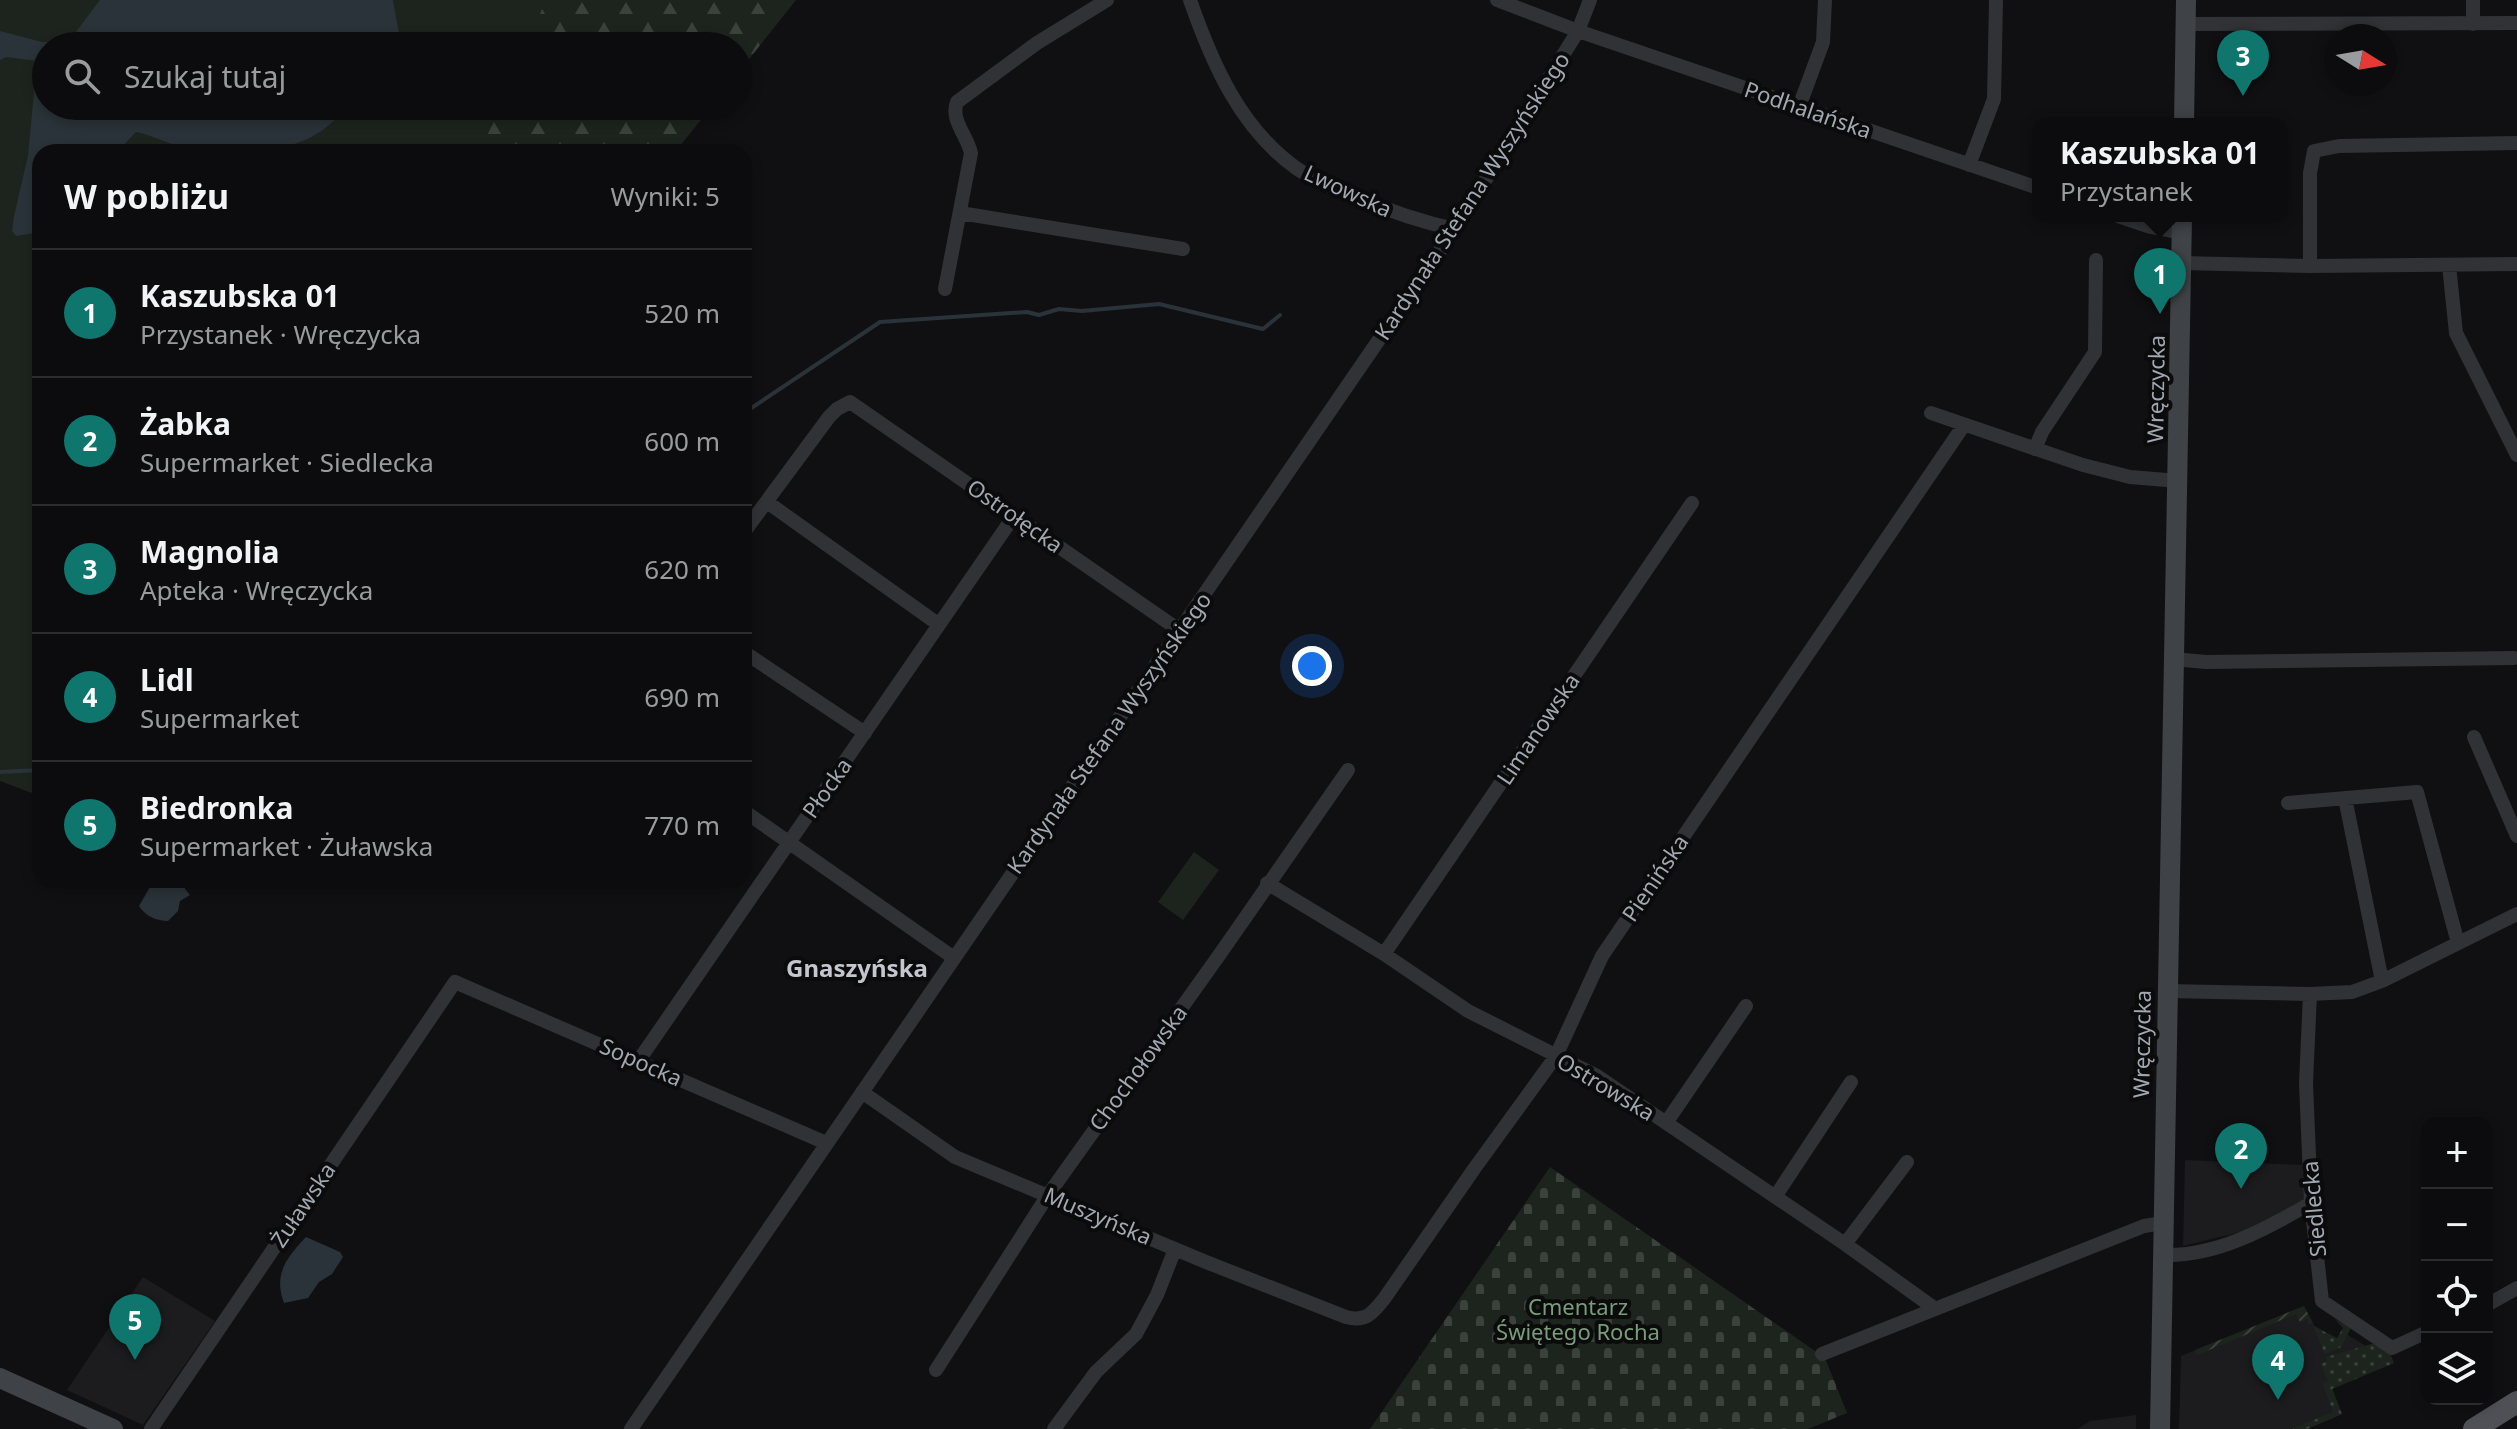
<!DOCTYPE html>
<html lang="pl">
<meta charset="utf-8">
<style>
:root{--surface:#0c0c0e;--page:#151517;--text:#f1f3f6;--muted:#9a9b9e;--line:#2c2c2e;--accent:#0f766e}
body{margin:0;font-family:"Noto Sans",sans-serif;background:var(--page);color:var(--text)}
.controls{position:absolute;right:24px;bottom:24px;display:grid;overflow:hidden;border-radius:16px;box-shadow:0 4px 12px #0003}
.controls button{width:72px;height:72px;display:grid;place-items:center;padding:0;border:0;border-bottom:2px solid var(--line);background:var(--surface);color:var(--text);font:40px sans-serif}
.compass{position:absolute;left:2325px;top:24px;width:72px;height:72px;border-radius:50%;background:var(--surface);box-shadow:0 4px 12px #0003;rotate:101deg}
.you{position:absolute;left:1312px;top:666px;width:28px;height:28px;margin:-20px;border:6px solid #fff;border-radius:50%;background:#1a73e8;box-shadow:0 0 0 12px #1a73e833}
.badge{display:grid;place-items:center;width:52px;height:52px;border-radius:50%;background:var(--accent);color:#fff;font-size:26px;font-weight:700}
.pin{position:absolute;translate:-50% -66px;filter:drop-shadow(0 2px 4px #0008)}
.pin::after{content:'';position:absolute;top:42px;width:28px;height:24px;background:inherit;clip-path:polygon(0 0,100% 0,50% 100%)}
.popup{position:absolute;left:2032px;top:118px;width:256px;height:104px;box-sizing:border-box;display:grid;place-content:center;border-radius:16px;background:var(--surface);filter:drop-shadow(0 2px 6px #0005);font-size:26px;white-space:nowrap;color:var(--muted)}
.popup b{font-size:30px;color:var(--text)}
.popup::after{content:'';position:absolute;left:50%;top:100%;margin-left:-16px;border:16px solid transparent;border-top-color:var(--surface)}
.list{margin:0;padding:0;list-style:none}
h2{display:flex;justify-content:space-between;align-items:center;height:104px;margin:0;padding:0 32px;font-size:34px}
h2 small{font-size:26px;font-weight:400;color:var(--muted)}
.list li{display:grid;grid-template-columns:52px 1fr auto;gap:24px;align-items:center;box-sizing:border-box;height:128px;padding:0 32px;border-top:2px solid var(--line)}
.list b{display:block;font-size:30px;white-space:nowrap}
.list p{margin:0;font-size:26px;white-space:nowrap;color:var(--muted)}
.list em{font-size:26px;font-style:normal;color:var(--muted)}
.icon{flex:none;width:44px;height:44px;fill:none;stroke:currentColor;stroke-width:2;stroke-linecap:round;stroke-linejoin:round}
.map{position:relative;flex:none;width:2517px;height:1429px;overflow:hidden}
.search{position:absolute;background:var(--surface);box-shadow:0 4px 12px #0003;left:32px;top:32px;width:720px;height:88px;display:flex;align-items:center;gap:20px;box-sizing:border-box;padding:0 28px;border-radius:44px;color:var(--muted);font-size:30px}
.panel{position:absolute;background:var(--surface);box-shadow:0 4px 12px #0003;left:32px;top:144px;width:720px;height:744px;border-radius:24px}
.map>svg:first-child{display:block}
.built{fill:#1c1c1e}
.grass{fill:url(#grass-dots)}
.forest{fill:url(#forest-firs)}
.cemetery{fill:url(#cemetery-stones)}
.park{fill:#1d241d}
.garden{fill:url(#garden-furrows)}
.water{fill:#2a3339}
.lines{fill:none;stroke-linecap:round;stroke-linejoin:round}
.stream{stroke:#2a3339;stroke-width:4}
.minor{stroke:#313236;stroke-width:14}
.secondary{stroke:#3f4246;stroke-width:20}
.primary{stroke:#4e5055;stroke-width:22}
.labels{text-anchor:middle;stroke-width:8;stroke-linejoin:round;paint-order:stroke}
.street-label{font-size:22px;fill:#a2a8b2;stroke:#0b0b0c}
.park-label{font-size:22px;fill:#799c7a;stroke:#0b0b0c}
.neighbourhood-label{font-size:24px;font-weight:bold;fill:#c3c6ce;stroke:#0b0b0c}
</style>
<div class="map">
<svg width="2517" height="1429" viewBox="0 0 2517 1429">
<defs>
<pattern id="grass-dots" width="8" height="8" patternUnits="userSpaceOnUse" patternTransform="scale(2)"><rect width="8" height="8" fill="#1d241d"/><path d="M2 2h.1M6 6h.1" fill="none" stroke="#3b413b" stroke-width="1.8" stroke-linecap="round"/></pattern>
<pattern id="forest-firs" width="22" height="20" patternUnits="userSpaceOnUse" patternTransform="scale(2)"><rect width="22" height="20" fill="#1d241d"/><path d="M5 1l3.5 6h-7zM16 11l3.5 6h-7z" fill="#3b413b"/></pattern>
<pattern id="cemetery-stones" width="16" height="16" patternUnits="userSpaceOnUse" patternTransform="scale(2)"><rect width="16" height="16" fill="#1d241d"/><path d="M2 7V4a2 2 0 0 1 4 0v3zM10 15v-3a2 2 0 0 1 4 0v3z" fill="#3b413b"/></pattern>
<pattern id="garden-furrows" width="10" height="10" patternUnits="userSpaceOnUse" patternTransform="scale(2)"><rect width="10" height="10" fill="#1d241d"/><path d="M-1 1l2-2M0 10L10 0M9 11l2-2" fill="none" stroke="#3b413b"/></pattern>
</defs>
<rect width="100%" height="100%" fill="#101012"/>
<path class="built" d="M 2185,1160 L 2302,1165 L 2305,1203 L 2261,1227 L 2183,1246 Z
M 143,1277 L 215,1321 L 143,1425 L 67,1390 Z
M 2302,1307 L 2315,1326 L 2338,1339 L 2343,1332 L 2394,1363 L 2332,1388 L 2342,1414 L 2307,1429 L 2179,1429 L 2181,1356 Z
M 2136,1415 L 2136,1429 L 2077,1429 L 2090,1421 Z"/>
<path class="grass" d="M 2335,1319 L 2351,1328 L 2341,1347 L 2325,1354 L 2313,1326 L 2337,1338 L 2343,1328 Z
M 2375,1343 L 2389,1351 L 2394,1363 L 2332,1389 L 2342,1414 L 2307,1429 L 2292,1429 L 2333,1412 L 2323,1384 L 2328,1381 L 2321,1364 L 2327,1361 L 2326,1357 Z"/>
<path class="forest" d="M 393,0 L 796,0 L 738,73 L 738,46 L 401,46 Z
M 347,106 L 712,106 L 675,152 L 281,152 Z"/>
<path class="cemetery" d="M 1550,1167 L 1825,1358 L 1847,1413 L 1808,1429 L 1370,1429 Z"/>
<path class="park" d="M 0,0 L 546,0 L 526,46 L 46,46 L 46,106 L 500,106 L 480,152 L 40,152 L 40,796 L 0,781 Z
M 1194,852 L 1219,870 L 1183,920 L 1158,902 Z"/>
<path class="garden" d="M 2304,1306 L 2313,1323 L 2309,1325 L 2307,1319 L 2300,1322 L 2296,1314 L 2197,1355 L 2195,1350 Z"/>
<path class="water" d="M 100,0 L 393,0 L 401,46 L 46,46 L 46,106 L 347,106 C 318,145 277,152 232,152 C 220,152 206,154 195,151 C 174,147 156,136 136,132 L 117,152 L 98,149 L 95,152 L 40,152 L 40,232 L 16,236 L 12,231 L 14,216 L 28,156 L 37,61 L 6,57 L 0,60 L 0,31 L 42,42 L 69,41 Z
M 154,880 L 185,880 L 185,889 L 190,895 L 180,901 L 178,911 L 168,921 C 157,921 145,916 139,906 Z
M 306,1237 L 340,1252 L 343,1257 L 332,1274 L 319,1282 L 308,1298 L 284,1303 C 273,1274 287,1257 306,1237 Z"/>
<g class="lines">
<path class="stream" d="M 744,413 L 880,322 L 1027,312 L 1039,315 L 1059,309 L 1082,311 L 1159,304 L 1263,329 L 1280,315
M 0,772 L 40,770"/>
<path class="minor" d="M 1190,0 C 1212,63 1240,128 1296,168 C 1315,181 1336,189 1357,197 C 1389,211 1421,222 1455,229
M 1497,0 L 1578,31 L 2038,188
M 2473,0 L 2473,24
M 2185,24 L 2517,23
M 1799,107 L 1823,42 L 1825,0
M 1969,165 L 1994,99 L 1996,0
M 960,213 L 1183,249
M 2118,216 L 2151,227 L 2182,233
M 2181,263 L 2310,266 L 2517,264
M 2449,265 L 2456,333 L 2517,455
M 2310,266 L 2310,173 L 2314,151 L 2339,146 L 2517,143
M 945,289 L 971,153 C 967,135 950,120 957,102 L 1037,43 L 1107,0
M 1931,413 L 2083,465 L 2130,477 L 2179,481
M 2035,449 L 2042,432 L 2095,352 L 2096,260
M 767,502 L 938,624
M 744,532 L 829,417 L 837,409 L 850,402 L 1179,630
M 744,652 L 865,733
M 2173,659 L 2206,662 L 2514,658
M 2474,737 L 2517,836
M 2345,798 L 2382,981
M 2288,803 L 2417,792 L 2458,943
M 744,811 L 954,958
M 1267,883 L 1384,954 L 1468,1011 L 1597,1076 L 1845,1244 L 1934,1308
M 1384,954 L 1692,503
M 2167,991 L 2310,994 L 2352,992 L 2382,981 L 2517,914
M 2310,994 L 2306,1083 L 2311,1203 L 2322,1301 L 2392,1348 L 2427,1332
M 639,1060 L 1014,516
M 862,1092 L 955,1157 L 1206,1262 L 1346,1317 C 1366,1322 1372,1314 1384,1299 L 1474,1169 L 1556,1056 L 1602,956 L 1964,425
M 1666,1123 L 1746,1006
M 1775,1197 L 1851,1082
M 1845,1244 L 1907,1162
M 2162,1255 C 2216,1257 2266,1229 2311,1203
M 2487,1305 L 2517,1288
M 1822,1354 L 2144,1226 L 2163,1223
M 936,1370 L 1048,1195 L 1220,954 L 1348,770
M 151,1429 L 455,982 L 826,1143
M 631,1429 L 1455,229 L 1578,31 L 1590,0
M 1054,1429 L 1096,1372 L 1136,1334 L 1157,1295 L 1175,1249"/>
<path class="secondary" d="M 2184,124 L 2186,0
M 0,1378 L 113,1429
M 2160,1429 L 2182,216"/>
<path class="primary" d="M 2474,1429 L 2517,1402"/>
</g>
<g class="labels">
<g class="street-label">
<text transform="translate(1808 110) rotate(19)" y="8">Podhalańska</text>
<text transform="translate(1348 191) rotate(25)" y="8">Lwowska</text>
<text transform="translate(1472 196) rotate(-57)" y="8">Kardynała Stefana Wyszyńskiego</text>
<text transform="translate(2156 389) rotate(-89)" y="8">Wręczycka</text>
<text transform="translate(1015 516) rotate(35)" y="8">Ostrołęcka</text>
<text transform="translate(1538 729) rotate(-56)" y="8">Limanowska</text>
<text transform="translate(1109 733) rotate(-55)" y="8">Kardynała Stefana Wyszyńskiego</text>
<text transform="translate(827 788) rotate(-55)" y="8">Płocka</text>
<text transform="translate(1655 878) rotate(-56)" y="8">Pienińska</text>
<text transform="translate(2142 1044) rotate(-89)" y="8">Wręczycka</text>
<text transform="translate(641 1062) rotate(24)" y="8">Sopocka</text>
<text transform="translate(1138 1068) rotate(-54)" y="8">Chochołowska</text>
<text transform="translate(1606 1087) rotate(31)" y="8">Ostrowska</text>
<text transform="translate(303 1205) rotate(-56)" y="8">Żuławska</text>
<text transform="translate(2314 1209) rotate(-95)" y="8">Siedlecka</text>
<text transform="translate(1098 1216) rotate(23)" y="8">Muszyńska</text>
</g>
<g class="park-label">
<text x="1578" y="1315">Cmentarz<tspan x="1578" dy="25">Świętego Rocha</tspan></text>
</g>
<g class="neighbourhood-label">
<text x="857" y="977">Gnaszyńska</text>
</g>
</g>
</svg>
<div class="controls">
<button>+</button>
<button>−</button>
<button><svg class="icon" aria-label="locate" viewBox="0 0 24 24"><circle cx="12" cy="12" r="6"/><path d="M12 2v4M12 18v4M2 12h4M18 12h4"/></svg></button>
<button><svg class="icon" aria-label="layers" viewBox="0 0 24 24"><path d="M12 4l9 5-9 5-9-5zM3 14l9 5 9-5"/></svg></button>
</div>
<svg class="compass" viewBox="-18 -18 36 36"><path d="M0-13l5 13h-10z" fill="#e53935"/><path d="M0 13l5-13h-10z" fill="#9a9b9e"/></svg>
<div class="you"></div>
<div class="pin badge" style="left:2160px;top:314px">1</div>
<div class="popup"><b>Kaszubska 01</b>Przystanek</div>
<div class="pin badge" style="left:2241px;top:1189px">2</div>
<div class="pin badge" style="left:2243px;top:96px">3</div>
<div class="pin badge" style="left:2278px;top:1400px">4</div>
<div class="pin badge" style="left:135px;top:1360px">5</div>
<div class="search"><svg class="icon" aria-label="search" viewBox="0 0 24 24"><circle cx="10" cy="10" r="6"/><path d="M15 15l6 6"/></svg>Szukaj tutaj</div>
<section class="panel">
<h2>W pobliżu<small>Wyniki: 5</small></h2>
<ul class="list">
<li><span class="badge">1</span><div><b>Kaszubska 01</b><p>Przystanek · Wręczycka</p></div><em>520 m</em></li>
<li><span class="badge">2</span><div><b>Żabka</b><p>Supermarket · Siedlecka</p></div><em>600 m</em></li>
<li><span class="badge">3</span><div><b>Magnolia</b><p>Apteka · Wręczycka</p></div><em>620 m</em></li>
<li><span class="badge">4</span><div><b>Lidl</b><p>Supermarket</p></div><em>690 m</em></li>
<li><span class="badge">5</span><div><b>Biedronka</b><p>Supermarket · Żuławska</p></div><em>770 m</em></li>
</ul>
</section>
</div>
